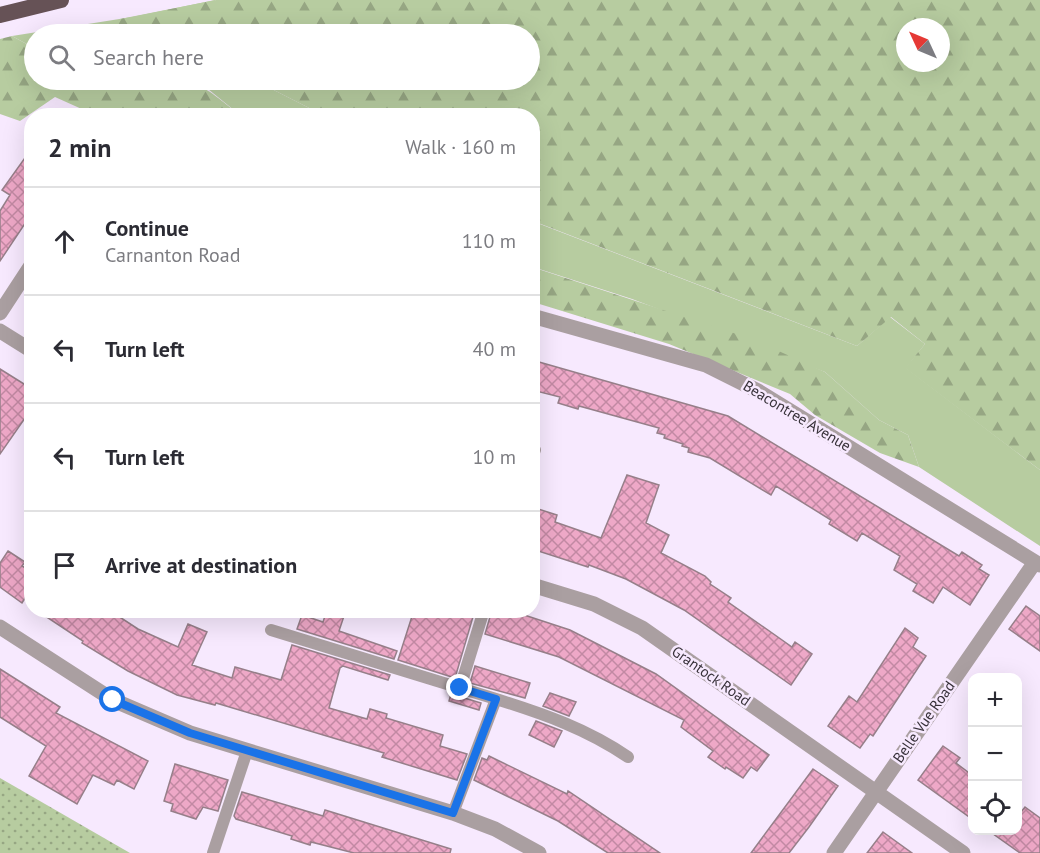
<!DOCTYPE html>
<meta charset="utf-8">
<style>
:root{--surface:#fff;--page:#f7f7f7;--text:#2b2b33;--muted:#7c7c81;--line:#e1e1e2}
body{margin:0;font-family:"PT Sans",sans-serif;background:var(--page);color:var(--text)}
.controls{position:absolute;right:18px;bottom:18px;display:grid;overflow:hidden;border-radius:12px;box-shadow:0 6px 24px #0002}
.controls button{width:54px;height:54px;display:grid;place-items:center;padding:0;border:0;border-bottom:2px solid var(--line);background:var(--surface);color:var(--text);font:30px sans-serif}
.compass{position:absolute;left:896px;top:18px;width:54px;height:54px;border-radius:50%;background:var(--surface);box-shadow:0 6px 24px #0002;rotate:314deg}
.stop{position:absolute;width:18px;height:18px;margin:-14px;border:4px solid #1a73e8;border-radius:50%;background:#fff}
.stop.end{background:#1a73e8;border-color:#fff;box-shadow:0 2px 6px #0008}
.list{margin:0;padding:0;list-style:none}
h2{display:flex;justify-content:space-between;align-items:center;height:78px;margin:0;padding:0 24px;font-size:26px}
h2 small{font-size:20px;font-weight:400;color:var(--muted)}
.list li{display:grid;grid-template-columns:39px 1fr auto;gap:18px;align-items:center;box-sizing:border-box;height:108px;padding:0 24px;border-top:2px solid var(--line)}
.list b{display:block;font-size:22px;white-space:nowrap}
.list p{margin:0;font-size:20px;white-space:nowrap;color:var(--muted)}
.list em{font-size:20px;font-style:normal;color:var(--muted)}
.icon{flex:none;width:33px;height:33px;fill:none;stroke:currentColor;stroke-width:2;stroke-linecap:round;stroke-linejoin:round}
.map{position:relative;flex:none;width:1040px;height:853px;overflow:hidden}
.search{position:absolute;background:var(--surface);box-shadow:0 6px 24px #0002;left:24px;top:24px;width:516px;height:66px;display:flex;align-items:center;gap:15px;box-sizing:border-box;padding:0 21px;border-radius:33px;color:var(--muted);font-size:22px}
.panel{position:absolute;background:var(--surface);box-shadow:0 6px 24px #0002;left:24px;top:108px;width:516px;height:510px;border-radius:24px}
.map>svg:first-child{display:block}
.grass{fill:#b7cca0}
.forest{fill:url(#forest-firs);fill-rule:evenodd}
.garden{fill:url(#garden-dots)}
.building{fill:url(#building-cross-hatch);stroke:#967f89;stroke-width:1.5}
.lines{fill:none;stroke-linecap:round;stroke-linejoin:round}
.service{stroke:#aa9fa1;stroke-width:12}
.minor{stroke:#aa9fa1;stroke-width:15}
.trunk{stroke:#665256;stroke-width:16}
.route{stroke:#1a73e8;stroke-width:8}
.labels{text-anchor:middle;stroke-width:5;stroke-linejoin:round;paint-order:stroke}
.street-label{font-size:15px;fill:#38323a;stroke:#f7e9fe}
</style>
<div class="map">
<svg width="1040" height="853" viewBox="0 0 1040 853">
<defs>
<pattern id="forest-firs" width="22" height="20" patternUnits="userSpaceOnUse" patternTransform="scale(1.5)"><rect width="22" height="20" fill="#b7cca0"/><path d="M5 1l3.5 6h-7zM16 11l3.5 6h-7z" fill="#96a683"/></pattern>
<pattern id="garden-dots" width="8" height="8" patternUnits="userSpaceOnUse" patternTransform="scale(1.5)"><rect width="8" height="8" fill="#b7cca0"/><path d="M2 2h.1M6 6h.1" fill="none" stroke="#96a683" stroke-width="1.8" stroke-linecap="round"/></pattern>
<pattern id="building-cross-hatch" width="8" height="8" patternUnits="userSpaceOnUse" patternTransform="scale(1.5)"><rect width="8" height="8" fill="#eea8c7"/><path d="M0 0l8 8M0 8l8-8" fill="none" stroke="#c289a3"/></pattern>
</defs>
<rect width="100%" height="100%" fill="#f7e9fe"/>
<path class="grass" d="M 215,0 L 212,34 L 34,34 L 34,48 L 12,36 L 132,17 Z
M 187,80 L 254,80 L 323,115 L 240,115 L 208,89 Z
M 532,221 L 857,346 L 890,317 L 925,344 L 906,368 L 1040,470 L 1040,546 L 919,467 L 908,435 L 879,420 L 825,372 L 632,299 L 533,267 Z"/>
<path class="forest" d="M 216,0 L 1040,0 L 1040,470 L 905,368 L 925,344 L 891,317 L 857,346 L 533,221 L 532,116 L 323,115 L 254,80 L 530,80 L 530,34 L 115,34 L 120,19 ZM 905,27 L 941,27 L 941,63 L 905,63 Z
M 12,36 L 34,48 L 34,80 L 105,80 L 110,89 C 125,79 134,80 151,80 C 200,80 202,85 240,115 L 95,115 L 55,97 L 20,121 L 0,114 L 0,39 Z
M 532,267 L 752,339 L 825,372 L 879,420 L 908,435 L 919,467 L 880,453 L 815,415 L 790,394 L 669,344 L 533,302 Z"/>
<path class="garden" d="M 0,778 L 130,853 L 0,853 Z"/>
<path class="building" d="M 32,148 L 32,213 L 0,261 L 0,211 L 10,195 L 2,190 Z
M 532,360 L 728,416 L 959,556 L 962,552 L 982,565 L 979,569 L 989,575 L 970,605 L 943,587 L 933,603 L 913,591 L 917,584 L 894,570 L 900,556 L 862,533 L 857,541 L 829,524 L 831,520 L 776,486 L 771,495 L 710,458 L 688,452 L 689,448 L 682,446 L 683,444 L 664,438 L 665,435 L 657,433 L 659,428 L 579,406 L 578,409 L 558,403 L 560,397 L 532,390 Z
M 0,369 L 32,389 L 32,408 L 0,454 Z
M 627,475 L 659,485 L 646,523 L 669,535 L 661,553 L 705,576 L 711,582 L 710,584 L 731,598 L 728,602 L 792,647 L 795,642 L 812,654 L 791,685 L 684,610 L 626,579 L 589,565 L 588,567 L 532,549 L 532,507 L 557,515 L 555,522 L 601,538 Z
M 8,551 L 25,562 L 22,566 L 32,572 L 32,587 L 22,603 L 0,587 L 0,563 Z
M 1026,606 L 1040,616 L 1040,651 L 1009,629 Z
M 36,610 L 109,610 L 138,629 L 178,647 L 188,624 L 207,632 L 192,665 L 232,678 L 235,667 L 281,680 L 292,645 L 390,675 L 388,680 L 343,666 L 340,668 L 329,708 L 367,719 L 370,709 L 387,714 L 386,718 L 443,735 L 440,746 L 467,754 L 457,780 L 382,757 L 384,753 L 340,740 L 216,703 L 215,705 L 177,695 L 128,671 L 82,643 L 83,641 Z
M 327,610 L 346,610 L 339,631 L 397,651 L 394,659 L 297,629 L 302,615 L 323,622 Z
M 414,610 L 475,610 L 455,678 L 398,660 Z
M 492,610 L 509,610 L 570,630 L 656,674 L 769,755 L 757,771 L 751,767 L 743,778 L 726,767 L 725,769 L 708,757 L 713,751 L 681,727 L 684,720 L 559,657 L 485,634 Z
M 905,628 L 918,638 L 913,647 L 926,656 L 873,736 L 870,734 L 860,748 L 828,726 L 849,696 L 857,702 Z
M 475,666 L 530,683 L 525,698 L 470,683 Z
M 0,669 L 60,707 L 56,713 L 148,761 L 134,789 L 117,780 L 114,785 L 93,775 L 77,804 L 29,776 L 46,746 L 0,717 Z
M 550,693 L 576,702 L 569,716 L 543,706 Z
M 451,694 L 481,703 L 479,710 L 449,701 Z
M 536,721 L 562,731 L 554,747 L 529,735 Z
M 943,746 L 960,758 L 956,763 L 972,775 L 972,819 L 918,780 Z
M 489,756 L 567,794 L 568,791 L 660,853 L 608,853 L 558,821 L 474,780 L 482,758 L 487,760 Z
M 175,764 L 228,780 L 218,811 L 203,807 L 196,819 L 171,811 L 173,804 L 164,801 Z
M 813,769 L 838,786 L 809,827 L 789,853 L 751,853 Z
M 242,792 L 323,816 L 325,810 L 451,849 L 450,853 L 354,853 L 311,842 L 310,845 L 291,839 L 292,836 L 236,819 L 234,816 Z
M 1025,807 L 1040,818 L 1040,853 L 1020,853 L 989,831 L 1017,831 L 1017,817 Z
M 883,832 L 912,853 L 867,853 Z"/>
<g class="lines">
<path class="service" d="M 532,457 L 535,450
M 271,630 L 460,688
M 496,699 C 544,714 587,729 628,757
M 453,813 L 496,699 L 460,688 L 484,610
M 213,853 L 247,751"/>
<path class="minor" d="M 0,313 L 32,264
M 532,316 L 706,365 L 758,391 L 1040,565
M 0,331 L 32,351
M 532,585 L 594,604 L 642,628 L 963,853
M 0,627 L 113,700 L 190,733 L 453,813 L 495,829 L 539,853
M 834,853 L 1035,562"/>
<path class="trunk" d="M 0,15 L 61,0"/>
</g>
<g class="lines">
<path class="route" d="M 113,700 L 190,733 L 453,813 L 496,699 L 460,688"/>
</g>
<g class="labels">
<g class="street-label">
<text transform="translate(797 416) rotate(31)" y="5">Beacontree Avenue</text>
<text transform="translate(711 676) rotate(35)" y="5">Grantock Road</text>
<text transform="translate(924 722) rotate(-55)" y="5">Belle Vue Road</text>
</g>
</g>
</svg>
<div class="controls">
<button>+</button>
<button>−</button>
<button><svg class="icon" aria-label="locate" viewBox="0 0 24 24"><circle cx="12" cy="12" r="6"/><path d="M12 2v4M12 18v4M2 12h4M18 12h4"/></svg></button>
</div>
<svg class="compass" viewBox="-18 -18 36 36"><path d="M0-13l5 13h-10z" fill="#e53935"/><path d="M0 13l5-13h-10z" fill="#7c7c81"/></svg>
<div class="stop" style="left:113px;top:700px"></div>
<div class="stop end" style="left:460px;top:688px"></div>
<div class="search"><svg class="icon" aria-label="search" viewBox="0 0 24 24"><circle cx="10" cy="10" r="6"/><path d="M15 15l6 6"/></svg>Search here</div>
<section class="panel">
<h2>2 min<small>Walk · 160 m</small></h2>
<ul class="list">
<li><svg class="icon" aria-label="ahead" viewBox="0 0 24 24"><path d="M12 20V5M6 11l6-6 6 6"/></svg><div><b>Continue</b><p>Carnanton Road</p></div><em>110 m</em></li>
<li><svg class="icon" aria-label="left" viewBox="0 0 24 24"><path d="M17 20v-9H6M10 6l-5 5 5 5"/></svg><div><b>Turn left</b></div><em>40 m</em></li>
<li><svg class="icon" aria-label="left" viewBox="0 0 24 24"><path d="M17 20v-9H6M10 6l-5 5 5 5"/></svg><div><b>Turn left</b></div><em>10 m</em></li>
<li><svg class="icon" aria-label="arrive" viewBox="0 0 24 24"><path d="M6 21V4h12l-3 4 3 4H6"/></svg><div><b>Arrive at destination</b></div></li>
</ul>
</section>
</div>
